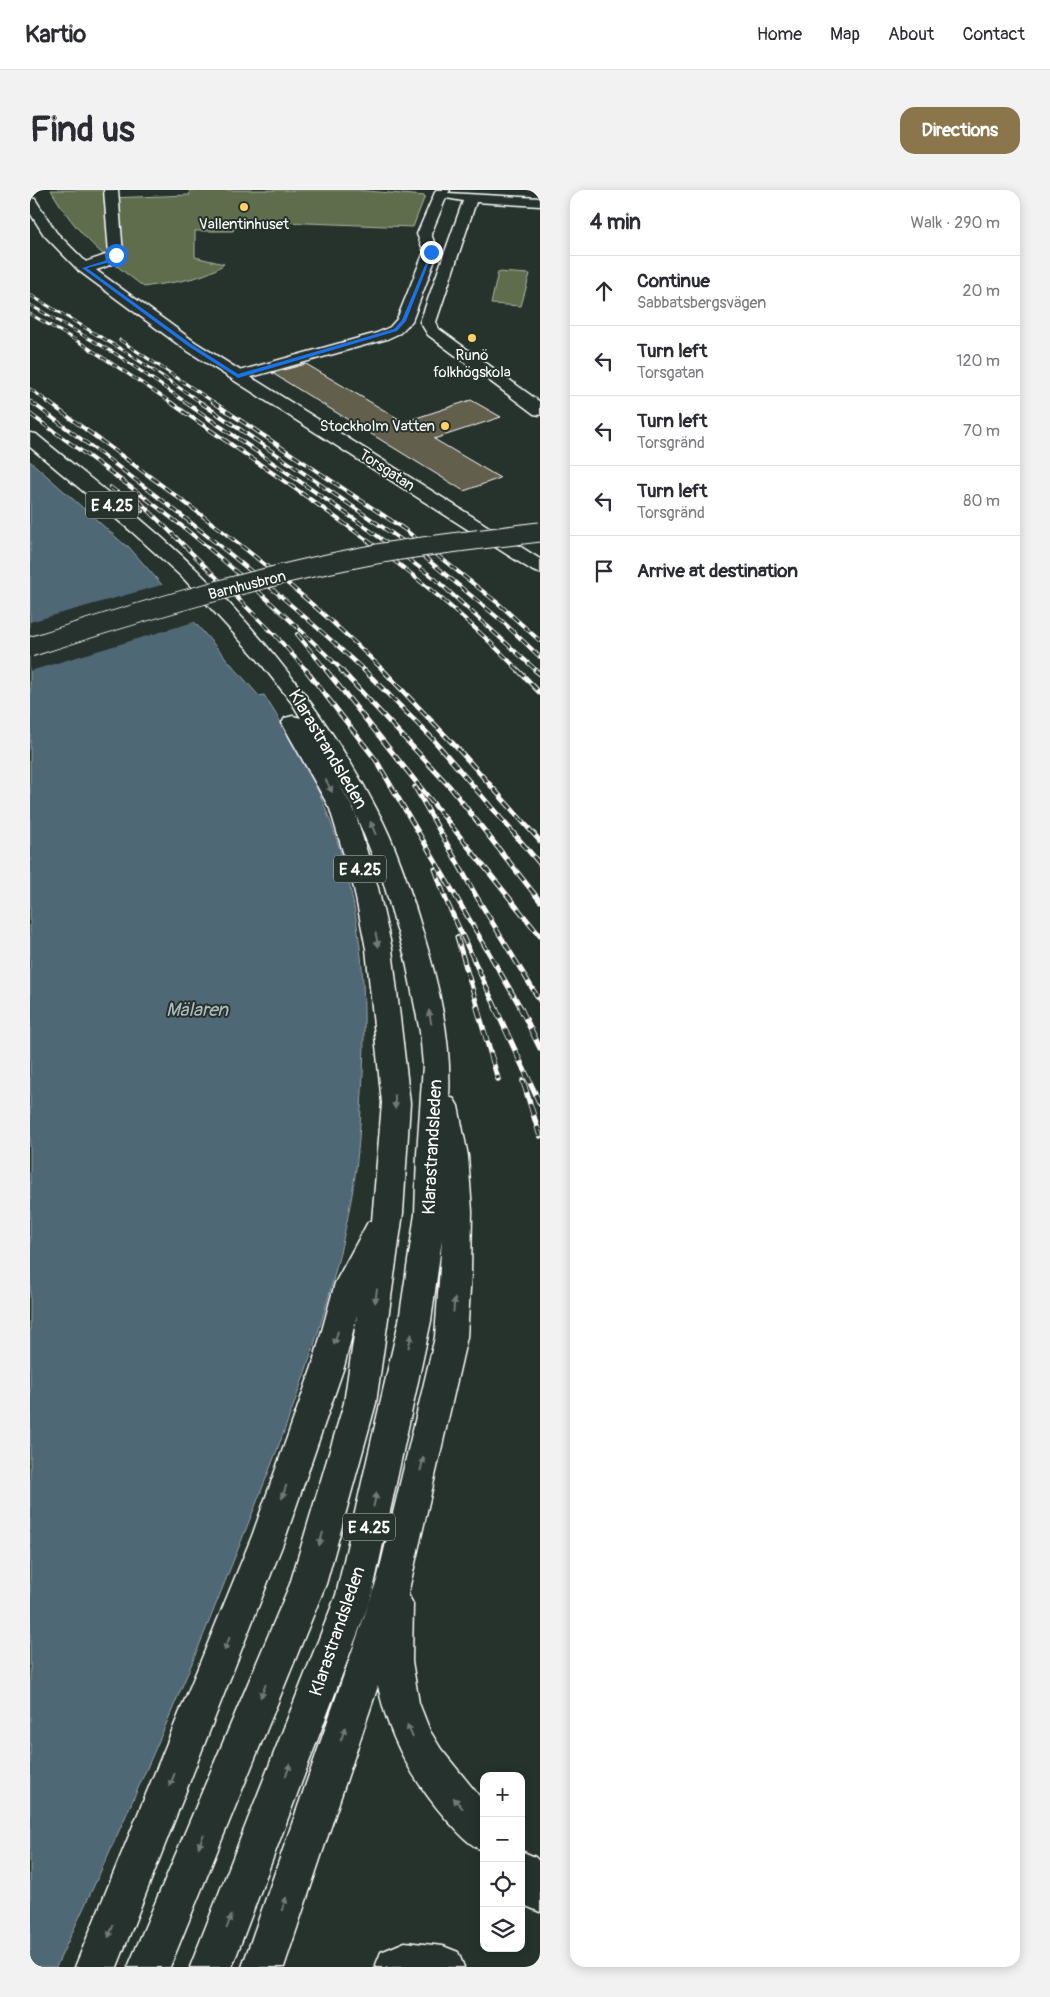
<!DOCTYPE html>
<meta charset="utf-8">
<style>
:root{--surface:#fff;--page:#f2f2f3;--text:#2b2b33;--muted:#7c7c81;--line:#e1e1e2;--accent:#8a764a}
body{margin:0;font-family:Pangolin,sans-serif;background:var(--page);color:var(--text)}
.controls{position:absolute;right:15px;bottom:15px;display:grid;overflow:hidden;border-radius:10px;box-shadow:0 2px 12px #0003}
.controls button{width:45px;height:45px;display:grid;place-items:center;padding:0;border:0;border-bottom:1px solid var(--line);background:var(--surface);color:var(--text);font:25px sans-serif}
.stop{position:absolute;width:15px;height:15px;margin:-11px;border:4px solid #1a73e8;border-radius:50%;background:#fff}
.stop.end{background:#1a73e8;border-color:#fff;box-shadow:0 1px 5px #0008}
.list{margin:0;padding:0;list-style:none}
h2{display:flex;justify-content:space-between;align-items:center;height:65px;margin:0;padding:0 20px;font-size:21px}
h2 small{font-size:16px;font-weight:400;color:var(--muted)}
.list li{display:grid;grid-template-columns:32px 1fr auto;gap:15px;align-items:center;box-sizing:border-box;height:70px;padding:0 20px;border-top:1px solid var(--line)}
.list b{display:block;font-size:19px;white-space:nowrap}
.list p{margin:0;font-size:16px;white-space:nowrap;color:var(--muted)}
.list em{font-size:16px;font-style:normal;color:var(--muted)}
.icon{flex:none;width:28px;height:28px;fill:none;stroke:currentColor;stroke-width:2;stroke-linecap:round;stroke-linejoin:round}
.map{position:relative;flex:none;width:510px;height:1777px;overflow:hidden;border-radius:15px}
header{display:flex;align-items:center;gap:30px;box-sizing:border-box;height:70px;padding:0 25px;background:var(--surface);border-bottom:1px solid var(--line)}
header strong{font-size:24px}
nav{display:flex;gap:28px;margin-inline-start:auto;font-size:18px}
.intro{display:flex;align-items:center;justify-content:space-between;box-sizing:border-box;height:120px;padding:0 30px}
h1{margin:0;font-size:35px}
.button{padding:12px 22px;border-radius:15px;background:var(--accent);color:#fff;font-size:18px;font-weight:700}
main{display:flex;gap:30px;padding:0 30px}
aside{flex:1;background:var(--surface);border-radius:15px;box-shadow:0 2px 12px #0003}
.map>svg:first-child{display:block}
.green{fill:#5f6d4e;stroke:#afb6a6}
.water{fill:#506874;stroke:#96a4ac}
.pier{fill:#26332d}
.building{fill:#645f4d;stroke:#fff}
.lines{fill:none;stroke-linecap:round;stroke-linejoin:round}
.street-casing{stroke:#fff;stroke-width:3}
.secondary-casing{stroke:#fff;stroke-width:3}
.highway-casing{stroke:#fff;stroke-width:3}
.street{fill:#26332d;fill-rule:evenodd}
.secondary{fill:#26332d;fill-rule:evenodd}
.highway{fill:#26332d;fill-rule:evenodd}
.rail-far3-casing{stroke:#fff;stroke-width:3}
.rail-far2-casing{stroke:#fff;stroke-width:4}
.rail-far1-casing{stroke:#fff;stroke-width:5}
.rail-casing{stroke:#fff;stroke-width:5.5}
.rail-far3{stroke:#26332d;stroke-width:2;stroke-dasharray:6;stroke-linecap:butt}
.rail-far2{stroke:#26332d;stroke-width:2.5;stroke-dasharray:8;stroke-linecap:butt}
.rail-far1{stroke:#26332d;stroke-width:3;stroke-dasharray:9;stroke-linecap:butt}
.rail{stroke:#26332d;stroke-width:4;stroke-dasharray:12;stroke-linecap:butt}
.secondary-bridge-casing{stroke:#fff;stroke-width:21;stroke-linecap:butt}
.secondary-bridge{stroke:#26332d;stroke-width:19}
.oneway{fill:#727a76}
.route{fill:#1a73e8}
.poi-dot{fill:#ffd166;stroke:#26332d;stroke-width:2}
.labels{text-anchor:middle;stroke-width:4;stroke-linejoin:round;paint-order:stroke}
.far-poi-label{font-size:15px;fill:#fff;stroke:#26332d}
.far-street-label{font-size:15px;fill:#fff;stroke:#26332d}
.shield{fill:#26332d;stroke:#bec2c0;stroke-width:1}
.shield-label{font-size:16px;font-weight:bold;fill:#fff}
.street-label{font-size:18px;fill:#fff;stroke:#26332d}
.water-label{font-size:19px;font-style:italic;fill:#b0bbc0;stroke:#26332d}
</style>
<header>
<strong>Kartio</strong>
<nav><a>Home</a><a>Map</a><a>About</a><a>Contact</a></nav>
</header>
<div class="intro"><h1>Find us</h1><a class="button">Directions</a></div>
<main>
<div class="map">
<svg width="510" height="1777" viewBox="0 0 510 1777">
<rect width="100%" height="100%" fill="#26332d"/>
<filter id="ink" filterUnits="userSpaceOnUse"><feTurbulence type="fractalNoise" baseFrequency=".02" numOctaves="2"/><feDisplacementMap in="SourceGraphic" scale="10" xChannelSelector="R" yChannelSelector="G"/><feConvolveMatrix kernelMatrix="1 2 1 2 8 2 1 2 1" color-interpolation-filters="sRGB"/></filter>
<g filter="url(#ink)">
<path class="green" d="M 21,0 L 77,0 L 78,8 L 160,5 L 159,0 L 326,0 L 395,6 L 383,37 L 250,32 L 206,36 L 203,41 L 165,41 L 165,67 L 194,74 C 172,91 140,92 114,97 C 74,67 46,44 21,0 Z
M 468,82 L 500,84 L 491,116 L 461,114 Z"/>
<path class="water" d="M 0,271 L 96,356 L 98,356 L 229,506 L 234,505 C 250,531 268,558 282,587 C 303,632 320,685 327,735 C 335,785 335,834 333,884 C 331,916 330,947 326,979 C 307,1115 251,1252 200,1379 C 147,1514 88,1646 26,1777 L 0,1777 Z"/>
<path class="pier" d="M 135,394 L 167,431 L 0,481 L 0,432 Z"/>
<path class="building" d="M 276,174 L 374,232 L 441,210 L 471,227 L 404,249 L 470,288 L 434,301 L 242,183 Z"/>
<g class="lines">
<g class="street-casing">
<path id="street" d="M 74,0 L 88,0 L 93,65 C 85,75 62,84 49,81 L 47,78 C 53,70 69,69 79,63 Z
M 406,0 L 420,0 L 418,3 L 510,8 L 510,16 L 446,12 L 406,132 L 409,139 L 510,212 L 510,225 L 504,224 L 398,145 L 390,132 L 433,11 L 416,8 L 401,44 L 408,62 L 382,131 L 370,143 L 357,149 L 214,189 L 202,189 L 200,186 L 202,183 L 347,143 L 360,137 L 367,129 L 394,62 L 387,44 Z"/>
</g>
<g class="secondary-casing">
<path id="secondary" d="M 0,8 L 5,9 L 26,42 L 59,75 L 165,152 L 510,369 L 510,383 L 503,381 L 153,158 L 49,81 L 14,45 L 0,23 Z"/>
</g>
<g class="highway-casing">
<path id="highway" d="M 0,243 L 6,244 C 60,289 118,332 168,381 C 238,451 300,530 346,618 C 366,655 379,696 391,736 C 408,791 422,849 419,907 L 424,909 L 428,916 L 438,966 L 442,1021 L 441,1083 L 437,1147 L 378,1404 L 383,1414 L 382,1471 L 389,1513 L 400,1541 L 411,1559 L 454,1612 L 454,1661 C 437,1654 428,1642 416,1629 C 382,1590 358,1546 348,1496 L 254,1777 L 212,1777 L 347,1390 L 405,1147 L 412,1049 L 401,1131 L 342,1405 L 202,1777 L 160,1777 L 306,1405 L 369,1131 L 385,1024 L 387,964 L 393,875 L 390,842 L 375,767 L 353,691 L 323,618 L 303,584 L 324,619 L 348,698 L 362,759 L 380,913 L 373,1023 L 346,1213 L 296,1394 L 140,1777 L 98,1777 L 260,1394 L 314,1213 L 327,1125 L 314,1177 L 256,1346 L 87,1777 L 45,1777 L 222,1346 L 282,1177 L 305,1093 L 338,1032 L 342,1031 L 352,913 L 336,759 L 324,698 L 300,619 L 252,533 L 255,528 L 263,526 L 271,528 L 262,513 L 228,470 L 154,389 L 102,342 L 0,257 Z
M 491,1661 L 505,1667 L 510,1672 L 510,1722 L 496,1716 L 491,1711 Z
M 375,1752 L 413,1756 L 428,1762 L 434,1777 L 345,1777 L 351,1762 Z"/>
</g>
<use href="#street" class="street"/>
<use href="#secondary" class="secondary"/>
<use href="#highway" class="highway"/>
<g class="rail-far3-casing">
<path id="rail-far3" d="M 0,105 L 96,162 L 172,213
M 0,115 L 86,164 L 157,213
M 0,124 L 54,155 L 142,213
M 90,150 L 185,213
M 0,199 L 20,213
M 0,211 L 3,213"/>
</g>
<g class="rail-far2-casing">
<path id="rail-far2" d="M 1,212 C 117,297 230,383 335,481
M 18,212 C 134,297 252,379 354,481
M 140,212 C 259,296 387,375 489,481
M 155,212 L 330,333 L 405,389 L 507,481
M 170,212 L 386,360 L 473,432 L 510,467
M 183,212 L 374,339 L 469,414 L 510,451
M 0,224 C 53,263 107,300 158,341 C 212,385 263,432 313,481
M 80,297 L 112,321
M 108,310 L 249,449
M 267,444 L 297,481
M 245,445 L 277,481"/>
</g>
<g class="rail-far1-casing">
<path id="rail-far1" d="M 276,480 L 346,570 L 491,818
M 296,480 L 510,746
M 311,480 L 420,597 L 510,711
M 334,480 L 402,548 L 510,674
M 353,480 L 430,561 L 510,651
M 488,480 L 510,503
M 505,480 L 510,484
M 385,597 L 445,704 L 510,811
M 405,679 L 416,710 L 466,818
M 427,747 L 448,818"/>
</g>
<g class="rail-casing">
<path id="rail" d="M 447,817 L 468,889
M 465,817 L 510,914
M 490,817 L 510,858
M 493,891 L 510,946"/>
</g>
<use href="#rail-far3" class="rail-far3"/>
<use href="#rail-far2" class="rail-far2"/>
<use href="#rail-far1" class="rail-far1"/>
<use href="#rail" class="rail"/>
<g class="secondary-bridge-casing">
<path id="secondary-bridge" d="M 0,457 C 112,421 225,387 341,365 C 397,355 454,349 510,342"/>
</g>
<use href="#secondary-bridge" class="secondary-bridge"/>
</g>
<defs><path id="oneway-solid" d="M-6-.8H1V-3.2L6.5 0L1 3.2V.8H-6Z" transform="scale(1.25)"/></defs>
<g class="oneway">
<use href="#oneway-solid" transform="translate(299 596) rotate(62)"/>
<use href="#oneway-solid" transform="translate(343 638) rotate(-112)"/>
<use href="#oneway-solid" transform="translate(347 750) rotate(78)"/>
<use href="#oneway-solid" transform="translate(400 827) rotate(-101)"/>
<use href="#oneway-solid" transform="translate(365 912) rotate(89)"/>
<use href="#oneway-solid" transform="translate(346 1106) rotate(98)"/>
<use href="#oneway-solid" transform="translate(424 1115) rotate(-85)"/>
<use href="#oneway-solid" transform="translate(306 1148) rotate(105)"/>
<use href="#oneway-solid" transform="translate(380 1151) rotate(-77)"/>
<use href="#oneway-solid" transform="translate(392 1274) rotate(-77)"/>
<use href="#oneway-solid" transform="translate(254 1302) rotate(109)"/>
<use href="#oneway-solid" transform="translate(345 1310) rotate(-77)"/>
<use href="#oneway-solid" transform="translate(291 1349) rotate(106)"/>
<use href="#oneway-solid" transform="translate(197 1454) rotate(111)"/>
<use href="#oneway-solid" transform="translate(233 1501) rotate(112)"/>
<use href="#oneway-solid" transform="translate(380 1541) rotate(-114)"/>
<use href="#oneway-solid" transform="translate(313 1544) rotate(-71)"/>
<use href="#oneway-solid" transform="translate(258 1580) rotate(-69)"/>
<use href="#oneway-solid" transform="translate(142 1590) rotate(112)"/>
<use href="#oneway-solid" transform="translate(428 1613) rotate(-131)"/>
<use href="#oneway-solid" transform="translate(171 1651) rotate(112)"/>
<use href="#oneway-solid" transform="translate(254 1714) rotate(-71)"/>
<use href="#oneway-solid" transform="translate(199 1732) rotate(-69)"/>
<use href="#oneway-solid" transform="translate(81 1741) rotate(112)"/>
</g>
</g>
<path class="route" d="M 401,61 L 403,62 L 376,131 L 367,141 L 208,188 L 158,156 L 52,78 L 74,71 L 87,64 L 77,73 L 57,78 L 161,154 L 208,184 L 364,139 L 372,130 Z"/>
<g class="poi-dot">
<circle cx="214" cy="17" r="5"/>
<circle cx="442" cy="148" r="5"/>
<circle cx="415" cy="236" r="5"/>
</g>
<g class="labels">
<g class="far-poi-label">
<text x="214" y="39">Vallentinhuset</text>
<text x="442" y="170">Runö<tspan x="442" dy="17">folkhögskola</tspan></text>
<text x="405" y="241" text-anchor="end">Stockholm Vatten</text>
</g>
<g class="far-street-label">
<text transform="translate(357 280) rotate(33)" y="5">Torsgatan</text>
<text transform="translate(217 395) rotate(-14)" y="5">Barnhusbron</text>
</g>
<g class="shield">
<rect x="56" y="301.5" width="52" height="27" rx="4"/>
<rect x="304" y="665.5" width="52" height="27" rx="4"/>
<rect x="313" y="1323.5" width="52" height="27" rx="4"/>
</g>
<g class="shield-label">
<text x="82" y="321">E 4.25</text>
<text x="330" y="685">E 4.25</text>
<text x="339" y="1343">E 4.25</text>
</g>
<g class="street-label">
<text transform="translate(298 559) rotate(59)" y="6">Klarastrandsleden</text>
<text transform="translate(402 957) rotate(-87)" y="6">Klarastrandsleden</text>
<text transform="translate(307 1441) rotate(-71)" y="6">Klarastrandsleden</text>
</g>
<g class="water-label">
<text x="167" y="826">Mälaren</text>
</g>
</g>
</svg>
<div class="controls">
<button>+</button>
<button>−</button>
<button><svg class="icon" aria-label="locate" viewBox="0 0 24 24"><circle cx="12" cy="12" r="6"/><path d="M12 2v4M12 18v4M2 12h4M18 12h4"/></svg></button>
<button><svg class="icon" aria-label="layers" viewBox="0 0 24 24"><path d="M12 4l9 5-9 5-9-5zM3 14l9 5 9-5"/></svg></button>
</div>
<div class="stop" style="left:86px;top:65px"></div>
<div class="stop end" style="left:401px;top:62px"></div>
</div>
<aside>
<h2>4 min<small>Walk · 290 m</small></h2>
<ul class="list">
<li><svg class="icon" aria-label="ahead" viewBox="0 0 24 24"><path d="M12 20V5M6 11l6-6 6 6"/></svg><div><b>Continue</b><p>Sabbatsbergsvägen</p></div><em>20 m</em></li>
<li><svg class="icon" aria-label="left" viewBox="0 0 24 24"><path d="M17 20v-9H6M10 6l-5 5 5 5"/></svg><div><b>Turn left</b><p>Torsgatan</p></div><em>120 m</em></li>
<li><svg class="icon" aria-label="left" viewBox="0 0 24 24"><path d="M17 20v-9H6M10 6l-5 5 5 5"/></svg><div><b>Turn left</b><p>Torsgränd</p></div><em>70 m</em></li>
<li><svg class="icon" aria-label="left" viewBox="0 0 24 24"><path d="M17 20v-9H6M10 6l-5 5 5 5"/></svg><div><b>Turn left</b><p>Torsgränd</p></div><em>80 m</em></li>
<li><svg class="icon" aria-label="arrive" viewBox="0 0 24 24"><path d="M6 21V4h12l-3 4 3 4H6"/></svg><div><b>Arrive at destination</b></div></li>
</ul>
</aside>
</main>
